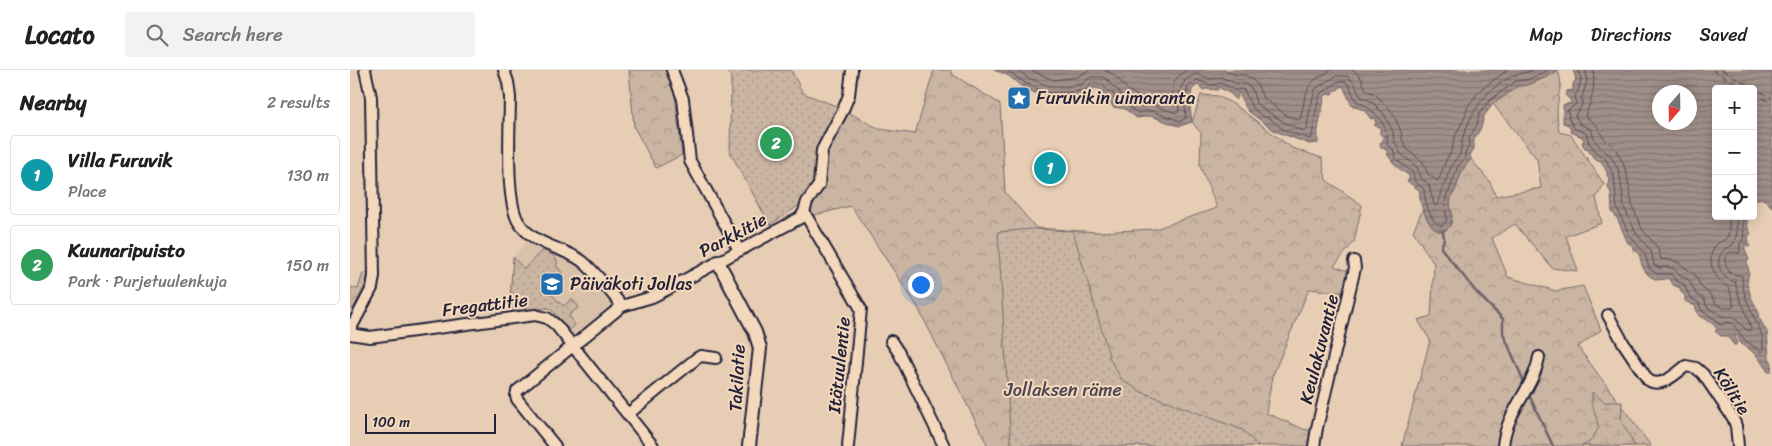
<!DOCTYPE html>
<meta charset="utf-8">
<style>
:root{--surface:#fff;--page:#f2f2f2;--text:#202124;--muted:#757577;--line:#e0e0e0;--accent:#2563eb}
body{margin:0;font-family:Sriracha,sans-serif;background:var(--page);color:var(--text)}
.controls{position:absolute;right:15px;top:15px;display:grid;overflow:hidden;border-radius:5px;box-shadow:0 2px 12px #0003}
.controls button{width:45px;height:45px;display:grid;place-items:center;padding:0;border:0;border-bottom:1px solid var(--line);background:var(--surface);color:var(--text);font:25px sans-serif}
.compass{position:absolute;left:1302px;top:15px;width:45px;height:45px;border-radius:50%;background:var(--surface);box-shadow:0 2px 12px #0003;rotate:200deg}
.scale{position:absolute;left:15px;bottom:12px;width:131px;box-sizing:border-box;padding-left:5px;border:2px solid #22223b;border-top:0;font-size:14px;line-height:18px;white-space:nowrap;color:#22223b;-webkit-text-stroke:4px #f4d8bb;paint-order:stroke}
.you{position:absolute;left:570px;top:214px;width:18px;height:18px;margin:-12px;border:4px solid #fff;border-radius:50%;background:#1a73e8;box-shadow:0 0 0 8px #1a73e833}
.badge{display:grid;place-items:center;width:32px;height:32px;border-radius:50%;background:var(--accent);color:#fff;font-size:16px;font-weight:700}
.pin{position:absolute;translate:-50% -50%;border:2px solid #fff;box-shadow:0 1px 5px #0006}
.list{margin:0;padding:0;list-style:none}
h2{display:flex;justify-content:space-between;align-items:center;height:65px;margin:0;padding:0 20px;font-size:21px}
h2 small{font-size:16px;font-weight:400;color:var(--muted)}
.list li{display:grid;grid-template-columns:32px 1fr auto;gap:15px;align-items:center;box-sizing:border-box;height:80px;margin:0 10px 10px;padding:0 10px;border:1px solid var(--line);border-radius:5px}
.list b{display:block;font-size:19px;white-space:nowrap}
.list p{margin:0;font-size:16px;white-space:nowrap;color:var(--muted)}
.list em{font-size:16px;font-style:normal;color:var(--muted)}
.icon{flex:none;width:28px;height:28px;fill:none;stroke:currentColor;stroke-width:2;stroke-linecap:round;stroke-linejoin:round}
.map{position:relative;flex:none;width:1422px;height:376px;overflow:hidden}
header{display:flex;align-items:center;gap:30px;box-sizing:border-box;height:70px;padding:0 25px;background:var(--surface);border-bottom:1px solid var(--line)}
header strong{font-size:24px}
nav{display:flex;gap:28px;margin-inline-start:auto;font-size:18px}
.search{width:350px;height:45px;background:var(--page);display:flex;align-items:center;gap:12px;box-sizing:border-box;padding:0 18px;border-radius:5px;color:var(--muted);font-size:19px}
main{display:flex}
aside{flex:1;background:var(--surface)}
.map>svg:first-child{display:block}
.built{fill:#d8c0a9}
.forest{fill:url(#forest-crowns);stroke:#766b6e}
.wetland{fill:url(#wetland-marsh);stroke:#766b6e}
.park{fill:url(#park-dots);stroke:#766b6e}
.water{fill:url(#water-rules);stroke:#6e636a;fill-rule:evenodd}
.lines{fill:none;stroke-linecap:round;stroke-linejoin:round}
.shore{stroke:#554e5a;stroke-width:1}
.stream{stroke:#6e636a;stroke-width:2.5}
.ferry{stroke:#484352;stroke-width:1;stroke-dasharray:6 5;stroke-linecap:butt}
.minor-casing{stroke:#22223b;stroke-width:14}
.tertiary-casing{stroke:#22223b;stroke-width:16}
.minor{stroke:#f4d8bb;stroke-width:10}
.tertiary{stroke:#f4d8bb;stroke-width:12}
.labels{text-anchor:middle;stroke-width:4;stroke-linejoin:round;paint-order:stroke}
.poi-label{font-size:18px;fill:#22223b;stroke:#f4d8bb;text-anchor:start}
.street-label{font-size:18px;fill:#22223b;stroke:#f4d8bb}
.park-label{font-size:18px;fill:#4c4655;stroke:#f4d8bb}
</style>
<header>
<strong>Locato</strong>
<div class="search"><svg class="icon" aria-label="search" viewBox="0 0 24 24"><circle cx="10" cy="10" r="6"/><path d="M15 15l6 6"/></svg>Search here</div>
<nav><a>Map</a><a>Directions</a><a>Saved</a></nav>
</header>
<main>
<aside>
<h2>Nearby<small>2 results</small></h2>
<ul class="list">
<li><span class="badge" style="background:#0f9aa8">1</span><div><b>Villa Furuvik</b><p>Place</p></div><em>130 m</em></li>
<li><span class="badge" style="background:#2e9e5b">2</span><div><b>Kuunaripuisto</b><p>Park · Purjetuulenkuja</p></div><em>150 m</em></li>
</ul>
</aside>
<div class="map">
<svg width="1422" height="376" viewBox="0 0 1422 376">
<defs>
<pattern id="forest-crowns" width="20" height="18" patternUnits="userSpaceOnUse" patternTransform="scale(1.25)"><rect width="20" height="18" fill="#cab4a2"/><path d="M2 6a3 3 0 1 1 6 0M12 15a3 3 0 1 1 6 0" fill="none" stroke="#ad9a8c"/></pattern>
<pattern id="wetland-marsh" width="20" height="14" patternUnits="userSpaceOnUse" patternTransform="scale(1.25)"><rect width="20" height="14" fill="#cab4a2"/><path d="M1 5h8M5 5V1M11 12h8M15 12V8" fill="none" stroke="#ad9a8c"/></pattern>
<pattern id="park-dots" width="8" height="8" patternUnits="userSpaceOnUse" patternTransform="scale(1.25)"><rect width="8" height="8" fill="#cab4a2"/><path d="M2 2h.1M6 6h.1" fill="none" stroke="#ad9a8c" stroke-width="1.8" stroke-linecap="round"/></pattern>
<pattern id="water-rules" width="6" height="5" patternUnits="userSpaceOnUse" patternTransform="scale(1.25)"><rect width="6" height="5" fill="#a18f89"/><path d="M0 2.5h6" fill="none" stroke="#837471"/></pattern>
</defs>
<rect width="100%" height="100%" fill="#e7cdb3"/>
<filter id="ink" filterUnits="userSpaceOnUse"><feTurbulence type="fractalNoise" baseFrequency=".02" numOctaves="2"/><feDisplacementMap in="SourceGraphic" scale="10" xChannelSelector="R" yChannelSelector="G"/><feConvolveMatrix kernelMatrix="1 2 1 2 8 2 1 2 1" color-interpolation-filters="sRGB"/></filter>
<g filter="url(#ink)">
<path class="built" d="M 178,171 L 192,180 L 228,196 L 259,232 L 261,239 L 228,265 L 225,265 L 221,264 L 201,239 L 196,238 L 159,242 L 163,187 Z"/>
<path class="forest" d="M 279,0 L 316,0 L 324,17 L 332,85 L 306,98 L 284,57 Z
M 584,0 L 600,0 L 602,4 L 650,34 L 655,122 L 686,158 L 748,162 L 805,159 L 867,138 L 850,96 L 851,63 L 842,52 L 851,25 L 868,26 L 885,35 L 942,78 L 972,88 L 976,110 L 1012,135 L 1004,172 L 984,196 L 1000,202 L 995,223 L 959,219 L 922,307 L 916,343 L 953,359 L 963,361 L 961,376 L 638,376 L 567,236 L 501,136 L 461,146 C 461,110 480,72 496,41 L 529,59 L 565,64 Z
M 1208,0 C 1213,16 1209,17 1208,32 C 1206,42 1208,52 1209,62 L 1221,65 L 1254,114 L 1246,128 L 1252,153 L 1216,166 L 1228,201 L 1202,198 L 1165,154 L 1142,168 L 1158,207 L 1206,221 L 1233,216 L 1251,260 L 1228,277 L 1301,376 L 1052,376 L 1080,270 L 1068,250 L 1081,246 L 1084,194 L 1063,161 L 1073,139 C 1078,150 1080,159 1093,161 L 1102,146 L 1100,134 L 1101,127 L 1105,121 L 1113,98 L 1121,89 L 1140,112 L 1146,126 L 1191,118 L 1187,89 L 1143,34 L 1168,16 L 1178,15 L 1199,6 Z
M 13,203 L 19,203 L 14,218 L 3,239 L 0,237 L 0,217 L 8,219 Z"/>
<path class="wetland" d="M 1242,322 L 1254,332 L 1272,332 L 1271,351 L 1285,376 L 1232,376 L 1240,372 L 1249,357 L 1242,334 Z"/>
<path class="park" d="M 377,0 L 441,0 L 453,23 L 491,38 L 466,114 L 454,132 L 420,155 L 380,82 L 381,8 Z
M 683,159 L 723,161 L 760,289 L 772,310 L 792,322 L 893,360 L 908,376 L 661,376 L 648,162 Z
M 192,180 L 204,186 L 208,193 L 206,195 L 213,204 L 206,210 L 214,219 L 208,224 L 202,217 L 198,221 L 213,236 L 222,229 L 229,237 L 219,245 L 225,255 L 219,261 L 201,239 L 196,238 L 159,242 L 163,187 L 174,199 Z"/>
<path class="water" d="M 644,0 L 1207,0 L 1199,6 L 1178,15 L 1168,16 L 1143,34 L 1134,46 L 1131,58 L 1124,69 L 1124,79 L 1120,85 L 1121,89 C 1110,101 1111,106 1105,120 C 1104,122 1102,124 1101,127 C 1097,137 1108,151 1096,160 C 1081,170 1067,130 1070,121 L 1057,111 L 1059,110 L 1059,105 C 1050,101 1043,93 1037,84 L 1039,82 L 1031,77 L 1030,73 L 1033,71 L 1033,66 L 1030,64 L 1030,57 L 1024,55 L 1026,53 L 1024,48 L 1021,49 L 1014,40 L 1002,36 L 993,16 L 990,17 L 988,20 L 984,20 L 982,24 L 978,24 L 974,27 C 973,43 966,56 968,73 L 959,74 L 925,61 L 898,41 L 890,27 L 891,24 L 889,23 L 886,30 L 881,24 L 868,17 L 868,20 L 855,19 L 853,20 L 848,15 L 842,19 L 840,37 L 842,52 L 830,56 L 825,55 L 801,46 L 787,48 L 775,39 L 763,37 L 760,32 L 760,27 L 754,26 L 751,19 L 743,18 L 743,22 C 720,33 696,29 674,18 C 667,14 662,7 655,4 C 651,2 647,2 644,0 Z
M 1223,0 L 1422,0 L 1422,137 L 1415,130 L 1410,128 L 1408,130 L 1403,127 L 1403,19 L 1366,19 L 1366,146 L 1399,146 L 1397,147 C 1397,154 1397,158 1401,163 L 1398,167 L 1400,176 L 1397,176 L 1395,172 L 1395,179 L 1399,190 L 1397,192 L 1399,202 L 1397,213 L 1401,227 L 1409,243 L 1408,246 L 1417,262 L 1419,288 L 1422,293 L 1421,302 L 1418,302 L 1408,287 L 1397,277 L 1391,274 L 1387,265 L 1385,266 L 1387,271 L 1386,275 L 1384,275 L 1377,266 L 1371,266 L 1365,261 L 1367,259 L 1363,254 L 1349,246 L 1345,236 L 1335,231 L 1335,226 L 1331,222 L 1330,218 L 1323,215 L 1318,208 C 1310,212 1300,209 1295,201 C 1290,195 1292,188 1287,181 L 1284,181 L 1282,175 L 1278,173 L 1267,148 L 1262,142 L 1261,123 L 1258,118 L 1259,107 L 1257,106 L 1257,102 L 1251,91 L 1245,89 L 1237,79 L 1235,78 L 1232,73 L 1234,70 L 1232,67 L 1221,62 L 1219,55 L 1213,53 L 1213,35 L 1221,33 L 1221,31 L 1215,25 L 1217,21 L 1223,20 L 1223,14 L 1226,9 ZM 1310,22 L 1340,22 L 1340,52 L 1310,52 Z"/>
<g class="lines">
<path class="shore" d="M 657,0 L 675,13 L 697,23 L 718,23 L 735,20 L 742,13 L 752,14 L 758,21 L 764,24 L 766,32 L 777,35 L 788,43 L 802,41 L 830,51 L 836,48 L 835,36 L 838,16 L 847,10 L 861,15 L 871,13 L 884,20 L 890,19 L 894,20 L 902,37 L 912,46 L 919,48 L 934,60 L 960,69 L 962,67 L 965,45 L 970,24 L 988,12 L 995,11 L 999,15 L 1006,31 C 1023,38 1040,55 1037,75 L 1043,79 L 1046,89 L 1063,103 L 1065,112 L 1074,119 C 1075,130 1079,152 1092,156 L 1097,150 L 1095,135 L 1096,126 L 1100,119 L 1108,96 L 1115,88 L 1115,83 L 1119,76 L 1119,68 L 1127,55 L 1129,44 L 1139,31 L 1166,11 L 1177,10 L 1198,0
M 668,0 L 678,8 L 702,17 L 717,17 L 732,14 L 741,7 L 753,7 L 758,10 L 762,16 L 768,20 L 772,27 L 781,30 L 789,37 L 803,35 L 826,43 L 829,41 C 827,26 830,8 847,4 L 862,9 L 871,7 L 885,13 L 896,14 L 902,19 L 906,33 L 915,40 L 937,54 L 954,61 L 957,59 L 959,43 L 965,19 L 986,6 L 997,6 L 1004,12 L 1010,26 L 1021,31 L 1034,44 L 1043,62 L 1044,71 L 1048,77 L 1050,83 L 1067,97 L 1071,108 L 1079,115 L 1084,135 L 1086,136 L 1088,135 C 1090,126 1099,99 1104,92 C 1105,89 1108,88 1109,86 C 1112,79 1111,71 1114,64 C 1125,36 1135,21 1162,6 C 1169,3 1177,3 1184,0
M 681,0 L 703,10 L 727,7 L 739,0
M 754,0 L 763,4 L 778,20 L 791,28 L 804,28 L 819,33 L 821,31 L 824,12 L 829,6 L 836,0
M 874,0 L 886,5 L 895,5 L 901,8 L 908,16 L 913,28 L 936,45 L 948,50 L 951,48 C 951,42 953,38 954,32 C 960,9 962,12 981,0
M 1003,0 L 1010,6 L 1016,20 L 1026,25 L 1040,39 L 1046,50 L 1051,61 L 1052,69 L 1057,79 L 1073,92 L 1078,104 L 1087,111 L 1089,109 L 1096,90 L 1101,82 L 1106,64 L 1114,49 L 1118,36 L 1131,19 L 1158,0
M 1229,0 L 1231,10 L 1228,21 L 1225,25 L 1226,34 L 1218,40 L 1219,49 L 1225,59 L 1236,63 L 1239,73 L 1249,85 L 1255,88 L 1264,106 L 1267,138 L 1280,166 L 1295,184 L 1299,198 L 1307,204 L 1321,204 L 1326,211 L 1334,214 L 1340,228 L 1348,232 L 1352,241 L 1366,250 L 1370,255 L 1377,252 L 1382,253 L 1395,270 L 1411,282 L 1413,280 C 1413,274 1413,268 1411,263 C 1404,245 1392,227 1392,206 L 1380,203 C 1374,194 1371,178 1388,183 L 1390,182 C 1389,174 1390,175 1393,169 C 1395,164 1392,153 1393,146
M 1236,0 L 1237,11 L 1232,27 L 1232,35 L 1225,45 L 1230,54 L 1241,59 L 1245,71 L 1253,80 L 1260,85 L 1267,97 L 1270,105 L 1274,137 L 1286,163 L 1301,181 L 1304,195 L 1309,198 L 1318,197 L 1325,199 L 1330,205 L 1339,210 L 1346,224 L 1354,229 L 1357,237 L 1372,246 L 1384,247 L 1393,257 L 1399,261 L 1401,258 L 1394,237 L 1390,230 L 1385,212 C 1382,211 1378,209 1375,207 C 1364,195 1368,179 1383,175 L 1387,164 L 1386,146
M 1243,0 C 1246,15 1241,33 1235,46 L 1246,54 L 1253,67 L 1266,80 L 1273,93 L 1277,104 L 1282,135 L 1292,159 L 1307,177 L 1311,189 L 1322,190 L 1329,193 L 1345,205 L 1352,218 L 1359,223 L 1366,234 L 1374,238 L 1382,238 L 1384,235 L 1379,218 C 1365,210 1354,190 1366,175 C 1370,171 1376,170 1378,166 C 1380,160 1379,152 1379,146"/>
<path class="stream" d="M 1093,161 L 1094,169 L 1091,178 L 1127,223 L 1153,249 L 1153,263 L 1174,312
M 1180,327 L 1203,376"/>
<path class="ferry" d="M 1362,0 L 1396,19
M 1372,0 L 1422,28
M 1403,23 L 1422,33"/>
<g class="minor-casing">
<path id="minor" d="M 154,0 L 158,12 L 160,27 C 160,56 155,128 168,151 C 183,176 211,176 232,191 C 247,203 260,222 272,236
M 322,0 L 333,29 L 340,91 L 389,180
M 454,142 L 511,239 L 498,376
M 1258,245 L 1274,274 L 1298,310 C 1311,319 1325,304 1336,296 L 1346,298 L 1353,304 L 1383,348 L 1386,356 L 1388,376
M 0,260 L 22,218 L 24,206 L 21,27 L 15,0
M 0,264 L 20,267 L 185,245 L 197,248 L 206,255 L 303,376
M 541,271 L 549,283 L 594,376
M 278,344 L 347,288 L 351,286 L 366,288
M 205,376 L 167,329 L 166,326 L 167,321 L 272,236 L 302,227 L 316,220 L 450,148 L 454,142 L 457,132 L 469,115 L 472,80 L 493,40 L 499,25 L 502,0
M 964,376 L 967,358 L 1005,198 L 1004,191
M 1153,376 C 1156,341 1184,318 1189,287"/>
</g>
<g class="tertiary-casing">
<path id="tertiary" d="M 368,192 L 405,262 L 410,278 L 399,376"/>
</g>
<use href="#minor" class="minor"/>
<use href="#tertiary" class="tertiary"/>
</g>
</g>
<defs>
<g id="sight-square" transform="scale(1.25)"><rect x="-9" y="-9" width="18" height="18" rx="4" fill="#1f6fb2" stroke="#f4d8bb"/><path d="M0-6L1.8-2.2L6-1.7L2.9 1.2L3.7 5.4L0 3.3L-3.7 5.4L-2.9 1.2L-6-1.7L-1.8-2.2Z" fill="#fff"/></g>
<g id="school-square" transform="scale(1.25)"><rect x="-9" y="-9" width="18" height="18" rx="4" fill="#1f6fb2" stroke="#f4d8bb"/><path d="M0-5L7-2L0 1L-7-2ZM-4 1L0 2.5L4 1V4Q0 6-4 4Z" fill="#fff"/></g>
</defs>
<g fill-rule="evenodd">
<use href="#sight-square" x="669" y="28"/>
<use href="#school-square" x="202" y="214"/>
</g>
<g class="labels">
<g class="poi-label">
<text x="686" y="34">Furuvikin uimaranta</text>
<text x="220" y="220">Päiväkoti Jollas</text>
</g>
<g class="street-label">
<text transform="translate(383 165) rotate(-28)" y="6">Parkkitie</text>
<text transform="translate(135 235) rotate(-7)" y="6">Fregattitie</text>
<text transform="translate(969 279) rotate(-76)" y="6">Keulakuvantie</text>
<text transform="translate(489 295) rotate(-84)" y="6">Itätuulentie</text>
<text transform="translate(387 308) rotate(-87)" y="6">Takilatie</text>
<text transform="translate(1382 321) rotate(58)" y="6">Kölitie</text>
</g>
<g class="park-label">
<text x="713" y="326">Jollaksen räme</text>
</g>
</g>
</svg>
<div class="controls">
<button>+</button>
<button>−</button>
<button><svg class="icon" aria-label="locate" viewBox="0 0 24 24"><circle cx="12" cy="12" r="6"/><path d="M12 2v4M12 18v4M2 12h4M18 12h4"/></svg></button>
</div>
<svg class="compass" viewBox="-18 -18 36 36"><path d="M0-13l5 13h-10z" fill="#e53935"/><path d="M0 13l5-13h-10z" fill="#757577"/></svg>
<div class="scale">100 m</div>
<div class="you"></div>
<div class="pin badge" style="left:700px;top:98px;background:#0f9aa8">1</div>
<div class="pin badge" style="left:426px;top:73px;background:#2e9e5b">2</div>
</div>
</main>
